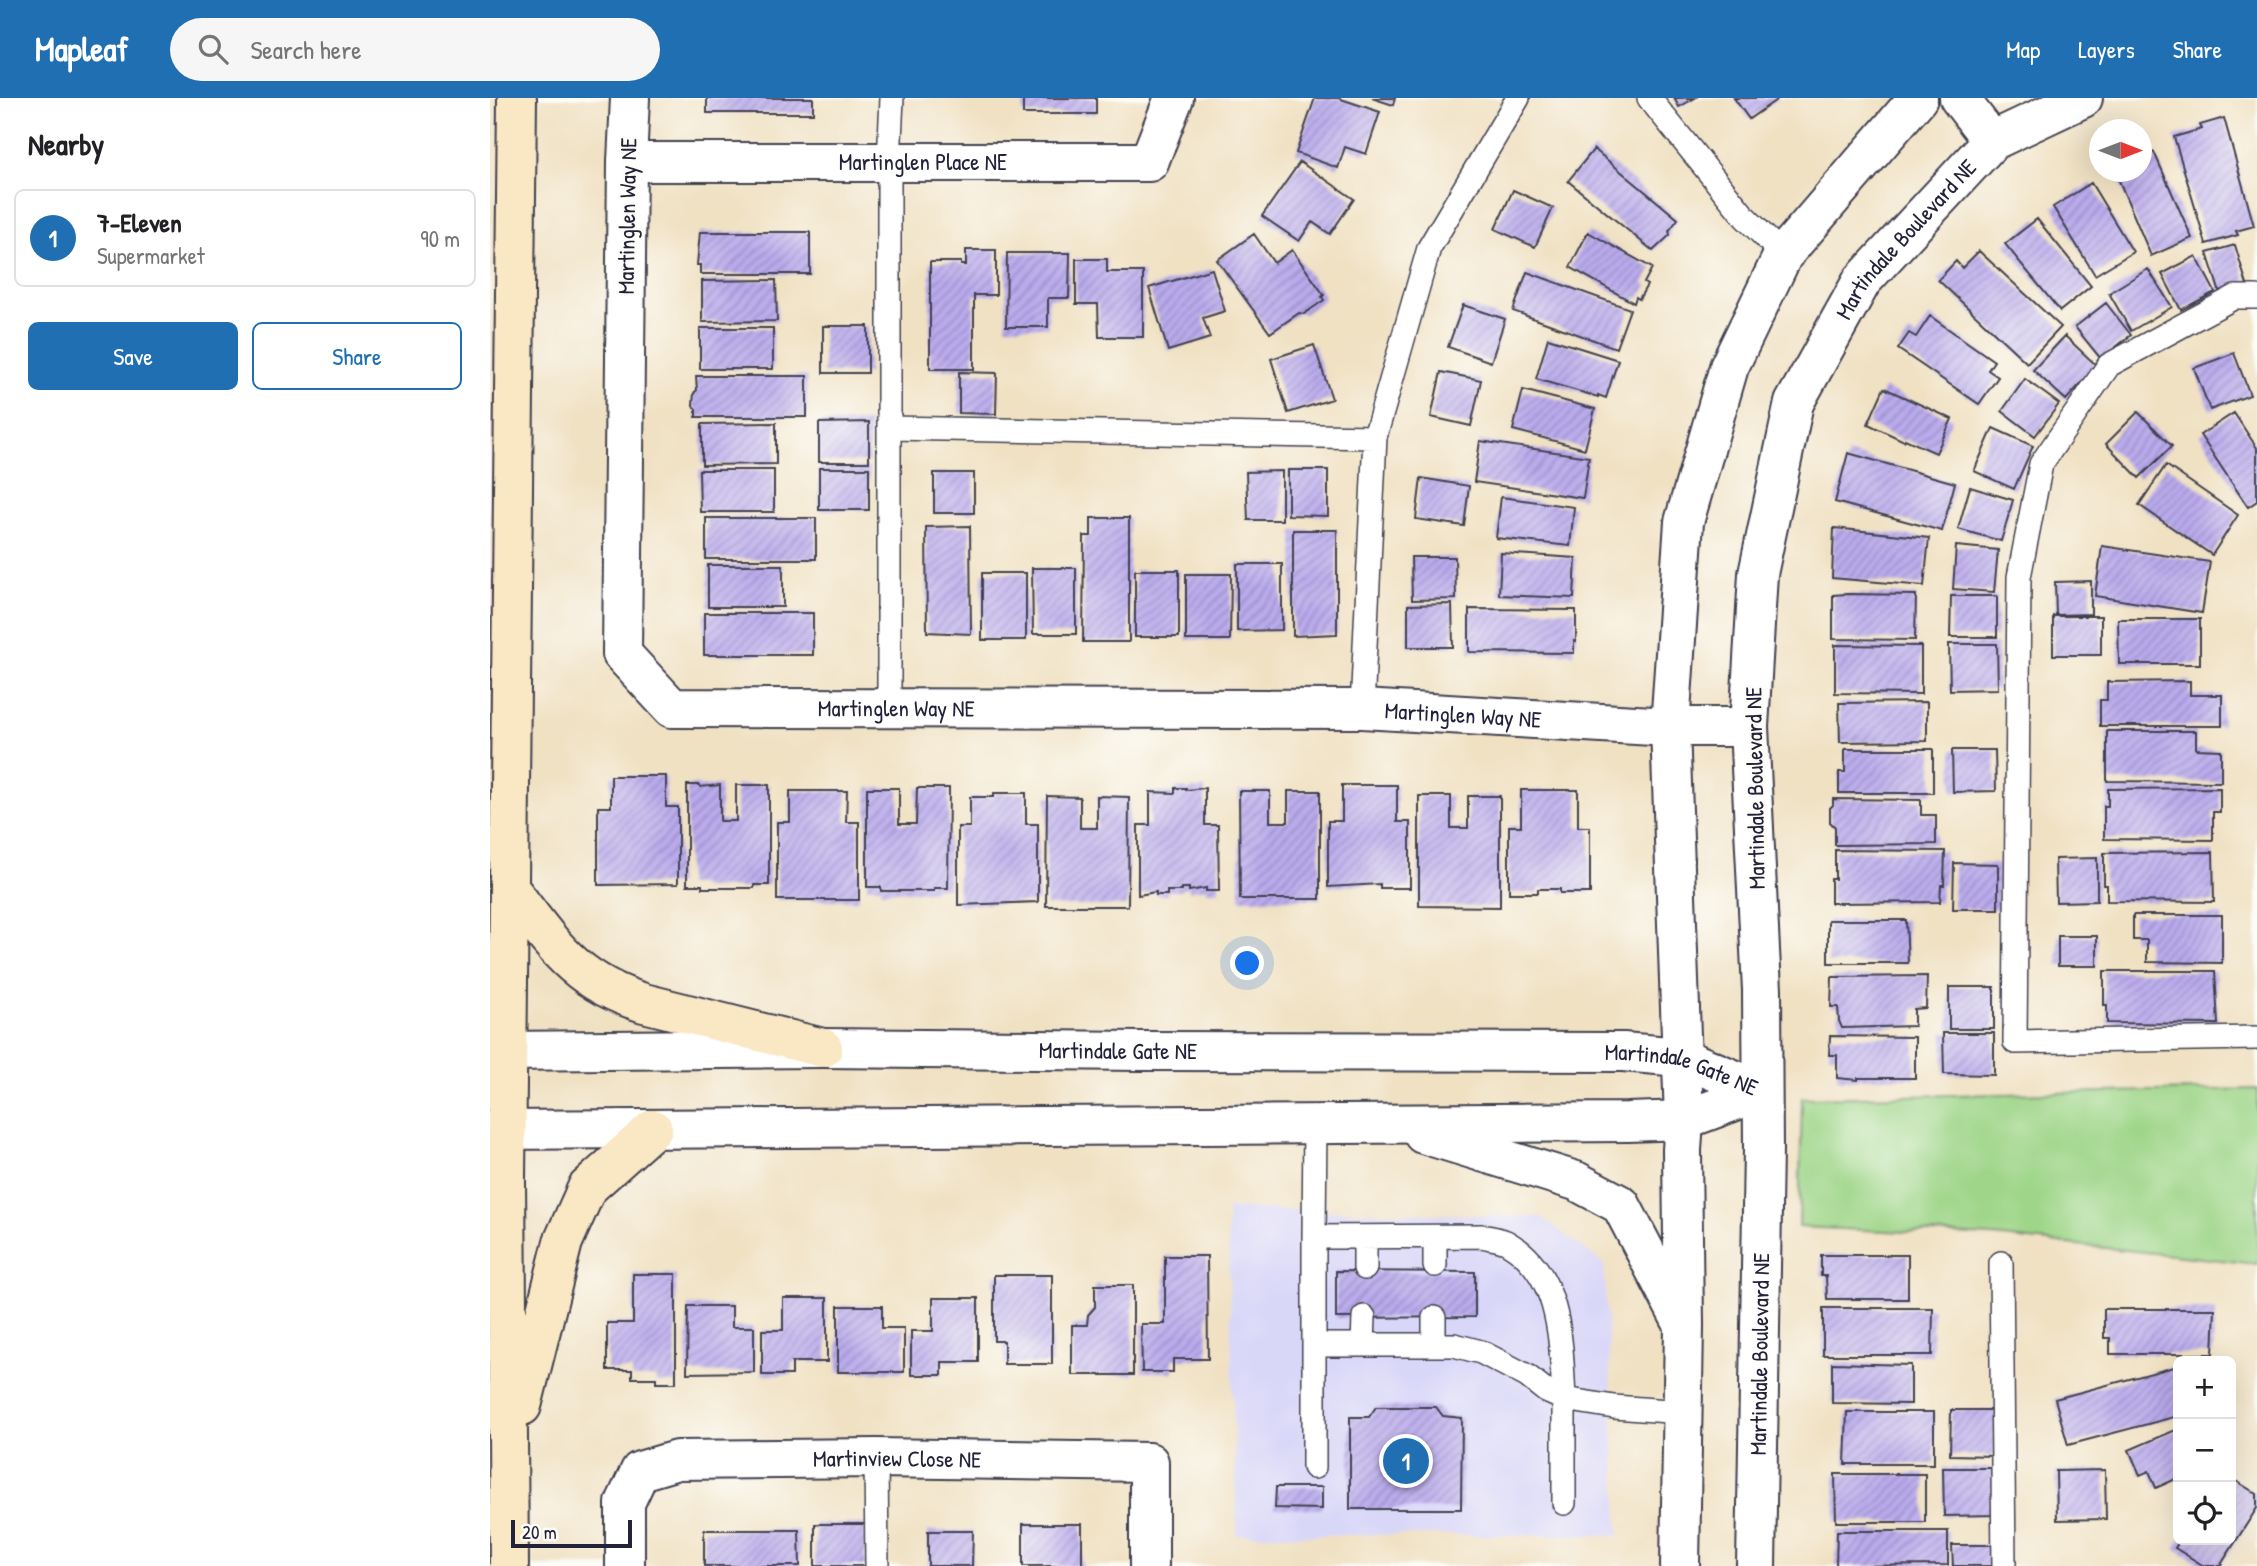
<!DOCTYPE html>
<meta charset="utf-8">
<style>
:root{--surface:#fff;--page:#f6f6f6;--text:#202124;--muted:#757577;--line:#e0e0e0;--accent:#1f6fb2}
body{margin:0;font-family:"Patrick Hand",sans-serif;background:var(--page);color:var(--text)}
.controls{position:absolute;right:21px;bottom:21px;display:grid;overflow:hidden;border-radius:10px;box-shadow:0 7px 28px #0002}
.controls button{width:63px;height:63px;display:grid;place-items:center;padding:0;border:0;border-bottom:2px solid var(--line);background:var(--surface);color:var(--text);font:35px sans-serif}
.compass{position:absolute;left:1599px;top:21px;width:63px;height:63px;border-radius:50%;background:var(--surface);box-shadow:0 7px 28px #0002;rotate:90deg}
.scale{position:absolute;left:21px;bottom:18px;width:121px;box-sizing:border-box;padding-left:7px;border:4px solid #22223b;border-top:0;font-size:19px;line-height:24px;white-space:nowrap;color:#22223b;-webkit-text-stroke:5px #fdfcf7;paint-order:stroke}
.you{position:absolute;left:758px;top:866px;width:24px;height:24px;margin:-18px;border:5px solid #fff;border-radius:50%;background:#1a73e8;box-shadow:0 0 0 10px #1a73e833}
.badge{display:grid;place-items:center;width:46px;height:46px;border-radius:50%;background:var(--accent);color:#fff;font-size:23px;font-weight:700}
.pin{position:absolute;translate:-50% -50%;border:4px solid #fff;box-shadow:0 2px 7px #0006}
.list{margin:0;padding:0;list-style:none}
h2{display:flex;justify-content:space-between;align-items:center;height:91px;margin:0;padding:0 28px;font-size:30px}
h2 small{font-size:23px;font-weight:400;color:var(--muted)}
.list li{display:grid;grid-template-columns:46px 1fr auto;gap:21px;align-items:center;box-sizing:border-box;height:98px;margin:0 14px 14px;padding:0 14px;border:2px solid var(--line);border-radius:10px}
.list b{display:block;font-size:26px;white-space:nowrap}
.list p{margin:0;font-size:23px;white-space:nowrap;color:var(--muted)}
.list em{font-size:23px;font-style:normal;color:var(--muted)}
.actions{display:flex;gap:14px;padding:21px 28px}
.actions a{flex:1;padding:16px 0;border:2px solid var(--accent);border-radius:10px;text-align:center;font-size:24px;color:var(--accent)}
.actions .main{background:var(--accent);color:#fff}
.icon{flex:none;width:38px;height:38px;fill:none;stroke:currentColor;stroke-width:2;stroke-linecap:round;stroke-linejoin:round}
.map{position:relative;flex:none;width:1767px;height:1468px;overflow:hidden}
header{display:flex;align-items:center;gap:42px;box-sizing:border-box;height:98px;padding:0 35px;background:var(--accent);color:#fff}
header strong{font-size:33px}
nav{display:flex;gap:38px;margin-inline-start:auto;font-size:24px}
.search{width:490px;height:63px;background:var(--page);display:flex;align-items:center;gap:18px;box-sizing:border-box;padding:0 24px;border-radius:38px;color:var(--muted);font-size:26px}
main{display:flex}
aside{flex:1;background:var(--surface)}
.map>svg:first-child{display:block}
.built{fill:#d9d7f8}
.park{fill:#9ed588;stroke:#607c62;stroke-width:2}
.building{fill:url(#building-hatch)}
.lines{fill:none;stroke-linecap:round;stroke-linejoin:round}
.service-casing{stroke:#413f4f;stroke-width:26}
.minor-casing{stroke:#413f4f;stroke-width:42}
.tertiary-casing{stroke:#413f4f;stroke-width:42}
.secondary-casing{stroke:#413f4f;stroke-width:42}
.service{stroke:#fff;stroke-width:23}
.minor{stroke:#fff;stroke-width:38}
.tertiary{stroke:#fff;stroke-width:38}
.secondary{stroke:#fae7c3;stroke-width:38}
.labels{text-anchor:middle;stroke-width:5;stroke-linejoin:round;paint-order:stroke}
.street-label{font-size:23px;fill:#22223b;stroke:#fdfcf7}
</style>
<header>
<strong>Mapleaf</strong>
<div class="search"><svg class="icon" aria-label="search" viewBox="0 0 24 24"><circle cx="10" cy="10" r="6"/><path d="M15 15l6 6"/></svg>Search here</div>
<nav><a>Map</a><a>Layers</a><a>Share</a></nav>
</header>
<main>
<aside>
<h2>Nearby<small></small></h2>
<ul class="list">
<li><span class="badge">1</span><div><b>7-Eleven</b><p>Supermarket</p></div><em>90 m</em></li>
</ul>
<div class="actions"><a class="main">Save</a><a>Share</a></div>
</aside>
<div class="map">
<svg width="1767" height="1468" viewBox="0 0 1767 1468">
<defs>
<pattern id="building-hatch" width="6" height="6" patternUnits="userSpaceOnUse" patternTransform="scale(1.75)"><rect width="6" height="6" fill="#baabed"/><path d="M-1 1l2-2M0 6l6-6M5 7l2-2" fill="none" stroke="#978bc1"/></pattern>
</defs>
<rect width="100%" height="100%" fill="#fdfcf7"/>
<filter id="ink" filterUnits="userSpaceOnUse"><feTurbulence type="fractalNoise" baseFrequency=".0143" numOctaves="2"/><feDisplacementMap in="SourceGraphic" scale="14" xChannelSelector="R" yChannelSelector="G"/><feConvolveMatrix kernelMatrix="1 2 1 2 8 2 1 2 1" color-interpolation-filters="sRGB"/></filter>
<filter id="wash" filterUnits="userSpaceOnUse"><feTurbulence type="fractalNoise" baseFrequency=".00686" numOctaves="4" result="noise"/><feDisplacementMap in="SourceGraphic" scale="28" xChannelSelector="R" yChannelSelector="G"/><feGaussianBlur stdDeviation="1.57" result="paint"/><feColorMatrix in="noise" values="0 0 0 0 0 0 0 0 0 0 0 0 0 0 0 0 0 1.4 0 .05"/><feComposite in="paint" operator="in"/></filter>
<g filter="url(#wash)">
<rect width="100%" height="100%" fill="#f0e1c3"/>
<path class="built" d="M 737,1110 L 1052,1119 L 1114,1166 L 1129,1437 L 747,1437 Z"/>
<path class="park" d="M 1767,991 L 1767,1166 L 1502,1138 L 1309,1129 L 1312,1000 Z"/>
<g id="blocks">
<path class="building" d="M 217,0 L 323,0 L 323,15 L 217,15 Z
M 533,0 L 606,0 L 606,16 L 533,16 Z
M 825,0 L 848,0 L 890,14 L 876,56 L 855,49 L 848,70 L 806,55 Z
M 882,0 L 905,0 L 903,7 Z
M 1184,0 L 1205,0 L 1189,9 Z
M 1244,0 L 1289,0 L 1259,21 Z
M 1734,20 L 1764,128 L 1746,133 L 1748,137 L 1716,146 L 1684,39 L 1712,31 L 1710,27 Z
M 1104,51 L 1188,121 L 1179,133 L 1180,137 L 1163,153 L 1078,83 Z
M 1664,54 L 1702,140 L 1661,158 L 1627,78 L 1637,74 L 1652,74 L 1652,60 Z
M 810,64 L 864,101 L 840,136 L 822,124 L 809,143 L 772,118 Z
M 1601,85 L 1643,154 L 1605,177 L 1563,109 Z
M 1023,92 L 1063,110 L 1045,149 L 1005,131 Z
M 1547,121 L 1601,188 L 1570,213 L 1515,146 Z
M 210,134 L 320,134 L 320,176 L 210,176 L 210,167 L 207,167 Z
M 1098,134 L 1162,170 L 1154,185 L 1157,187 L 1149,201 L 1146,199 L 1144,205 L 1080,169 Z
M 764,136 L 784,165 L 802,152 L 834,197 L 832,199 L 834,202 L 827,207 L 814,216 L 809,215 L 780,235 L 727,162 Z
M 1745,147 L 1757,187 L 1730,195 L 1717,155 Z
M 476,152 L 506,152 L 506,197 L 484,197 L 484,271 L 440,271 L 440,164 L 471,164 L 471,167 L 476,167 Z
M 1489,153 L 1571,229 L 1537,265 L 1448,182 L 1466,163 L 1472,170 Z
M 517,155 L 580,155 L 579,200 L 558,200 L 558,229 L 516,229 Z
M 1706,158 L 1725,194 L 1691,212 L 1672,176 Z
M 586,161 L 617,161 L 617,174 L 653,174 L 653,239 L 609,239 L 608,206 L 586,206 Z
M 722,171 L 735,213 L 713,220 L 720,240 L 678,253 L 659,190 Z
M 1658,171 L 1682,209 L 1641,233 L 1619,195 Z
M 1037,174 L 1140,211 L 1126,250 L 1023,213 Z
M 286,182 L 287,223 L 212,224 L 212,183 Z
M 1616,205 L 1641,237 L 1611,261 L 1585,229 Z
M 973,207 L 1015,221 L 1001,264 L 958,249 Z
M 1440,218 L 1504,263 L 1498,272 L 1508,279 L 1489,306 L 1408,251 L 1419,235 L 1426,239 Z
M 333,228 L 378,228 L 378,275 L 333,275 Z
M 210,230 L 283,230 L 283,271 L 210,271 Z
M 1575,238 L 1607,268 L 1576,302 L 1543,272 Z
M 1058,240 L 1128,262 L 1116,300 L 1108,297 L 1108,299 L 1046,281 Z
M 824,247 L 842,301 L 798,315 L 781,261 Z
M 1744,255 L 1760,297 L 1720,312 L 1704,270 Z
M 469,274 L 507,275 L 506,316 L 469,315 Z
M 951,274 L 991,282 L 981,328 L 941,319 Z
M 206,278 L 317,278 L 317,319 L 206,319 L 206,311 L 203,308 L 204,295 L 207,292 Z
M 1535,281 L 1569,306 L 1545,338 L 1512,313 Z
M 1394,290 L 1462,321 L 1446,355 L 1415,341 L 1414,343 L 1378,326 Z
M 1033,292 L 1105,311 L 1095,351 L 1023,332 Z
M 1648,314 L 1682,348 L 1649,380 L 1616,346 Z
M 1744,315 L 1767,350 L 1767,403 L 1758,409 L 1710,337 Z
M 379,324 L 379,364 L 329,364 L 329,325 Z
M 286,325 L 286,366 L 212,367 L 212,326 Z
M 1503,330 L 1543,348 L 1524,391 L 1484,373 Z
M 990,343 L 1099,359 L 1093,400 L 984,384 Z
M 1358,355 L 1465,385 L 1452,433 L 1345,404 Z
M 1676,367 L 1748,417 L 1722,457 L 1649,407 Z
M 329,370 L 379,370 L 379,412 L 329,412 Z
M 209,372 L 284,372 L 284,414 L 210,414 Z
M 798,372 L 838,372 L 838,418 L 798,417 Z
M 792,373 L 792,422 L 758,422 L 756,374 Z
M 444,375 L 484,375 L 484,415 L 444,415 Z
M 931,380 L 979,388 L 974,428 L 926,421 Z
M 1480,389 L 1523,402 L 1511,443 L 1468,431 Z
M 1011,399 L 1084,409 L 1080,448 L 1006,440 Z
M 216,420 L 326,420 L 326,461 L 216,461 Z
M 601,420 L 639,420 L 639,544 L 593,544 L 594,438 L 601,438 Z
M 480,428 L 481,536 L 437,534 L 436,429 Z
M 1344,430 L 1439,440 L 1434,488 L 1342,480 Z
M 803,432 L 847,432 L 847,536 L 803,538 Z
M 1466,448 L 1508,452 L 1504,494 L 1463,491 Z
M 1612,448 L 1720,464 L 1712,515 L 1605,498 Z
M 1011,455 L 1086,460 L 1084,500 L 1009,497 Z
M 921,459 L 965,459 L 966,501 L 922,502 Z
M 747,466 L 792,466 L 792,532 L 747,533 Z
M 218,467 L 293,467 L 293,509 L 218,509 Z
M 542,470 L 586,470 L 586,536 L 543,536 Z
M 645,472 L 689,472 L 689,539 L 645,539 Z
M 492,475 L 536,475 L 536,542 L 492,542 Z
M 696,476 L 741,476 L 740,542 L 696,542 Z
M 1601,483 L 1601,516 L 1566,517 L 1565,484 Z
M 1357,496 L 1426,497 L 1425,542 L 1343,541 L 1343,497 Z
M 1461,498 L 1507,498 L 1507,539 L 1460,539 Z
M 962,506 L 963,549 L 918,549 L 918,507 Z
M 979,511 L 1086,512 L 1086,544 L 1084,543 L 1084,555 L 979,554 Z
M 214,515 L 323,515 L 323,557 L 214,557 Z
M 1563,518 L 1611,518 L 1611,557 L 1563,557 Z
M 1628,521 L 1710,521 L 1710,566 L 1629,566 Z
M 1459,546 L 1507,546 L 1508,591 L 1460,592 Z
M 1345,547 L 1431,548 L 1431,596 L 1345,595 Z
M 1700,583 L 1700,597 L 1732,597 L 1732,628 L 1610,628 L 1610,602 L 1617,602 L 1617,584 Z
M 1437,604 L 1437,643 L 1350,644 L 1349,605 Z
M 1617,633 L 1706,633 L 1706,651 L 1731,652 L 1731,684 L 1617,683 Z
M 1355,651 L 1443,651 L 1443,695 L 1349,695 L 1349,674 L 1355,674 Z
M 1462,652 L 1505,652 L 1506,693 L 1463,694 Z
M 121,678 L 176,678 L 176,709 L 188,709 L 188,786 L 108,787 L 108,709 L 121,709 Z
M 197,687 L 210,687 L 210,689 L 230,687 L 230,723 L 246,723 L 246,687 L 279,687 L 279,787 L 264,787 L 264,790 L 212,790 L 212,787 L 197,787 Z
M 852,687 L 907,687 L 907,724 L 920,724 L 920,790 L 890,790 L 890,786 L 838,789 L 838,723 L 852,723 Z
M 377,690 L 409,690 L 409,726 L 426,726 L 427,690 L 459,690 L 458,790 L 444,790 L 444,793 L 391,793 L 391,789 L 377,789 Z
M 685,690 L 696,690 L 696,692 L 715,690 L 715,727 L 728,727 L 729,793 L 716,793 L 716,790 L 699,793 L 699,790 L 692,790 L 692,793 L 677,793 L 677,797 L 666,797 L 666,794 L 648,797 L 648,727 L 660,727 L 660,694 L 685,695 Z
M 1730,690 L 1730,714 L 1723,714 L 1723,742 L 1614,741 L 1614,708 L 1618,708 L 1618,691 Z
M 1031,692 L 1088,692 L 1088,729 L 1100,729 L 1100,795 L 1070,795 L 1070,791 L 1048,791 L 1048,795 L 1019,795 L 1019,728 L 1031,728 Z
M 300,693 L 357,693 L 356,724 L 369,724 L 369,802 L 287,802 L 287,724 L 300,724 Z
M 749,693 L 780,693 L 780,724 L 798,724 L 798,693 L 830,693 L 830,801 L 750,801 Z
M 504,695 L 536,695 L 536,726 L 548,726 L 548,804 L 468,807 L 468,729 L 480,729 L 480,699 L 504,699 Z
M 557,698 L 590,699 L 590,730 L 607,730 L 607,698 L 639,699 L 638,808 L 556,808 Z
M 929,698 L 961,698 L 961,730 L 978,730 L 978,698 L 1010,698 L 1010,809 L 929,808 Z
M 1343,701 L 1431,702 L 1431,717 L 1446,717 L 1446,746 L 1345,747 L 1345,729 L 1340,724 L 1340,710 L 1343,707 Z
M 1345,752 L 1455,753 L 1454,787 L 1451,787 L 1450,804 L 1341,805 L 1341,781 L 1345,781 Z
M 1723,754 L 1724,804 L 1617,803 L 1617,787 L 1614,787 L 1614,755 Z
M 1607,760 L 1607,803 L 1566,804 L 1565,761 Z
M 1464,765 L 1508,766 L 1508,811 L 1463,811 Z
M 1643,817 L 1732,817 L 1732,865 L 1657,864 L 1657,842 L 1643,842 Z
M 1338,822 L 1416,822 L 1418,865 L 1338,865 Z
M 1568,838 L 1607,838 L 1607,868 L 1568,868 Z
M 1614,873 L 1725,873 L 1728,926 L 1617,925 L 1617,907 L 1614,907 Z
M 1437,878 L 1436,910 L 1424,911 L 1424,928 L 1352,930 L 1349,923 L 1348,909 L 1341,909 L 1342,879 Z
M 1459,889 L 1504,889 L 1504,931 L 1459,931 Z
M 1453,935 L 1504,935 L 1504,977 L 1454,976 Z
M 1340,938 L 1425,939 L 1425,980 L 1368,980 L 1368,982 L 1347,980 L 1347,957 L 1339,957 Z
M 1331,1157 L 1418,1157 L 1418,1201 L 1337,1201 L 1336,1178 L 1331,1178 Z
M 675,1158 L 717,1158 L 718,1261 L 683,1261 L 683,1274 L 652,1274 L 651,1226 L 675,1226 Z
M 846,1173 L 985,1174 L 985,1219 L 846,1220 Z
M 143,1176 L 186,1176 L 186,1285 L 166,1285 L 166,1280 L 142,1280 L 142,1272 L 117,1272 L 117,1225 L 143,1225 Z
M 504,1177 L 562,1177 L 562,1266 L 514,1266 L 514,1243 L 504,1243 Z
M 605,1187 L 643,1187 L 643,1277 L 582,1277 L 582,1227 L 597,1227 L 598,1217 L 605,1209 Z
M 293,1200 L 337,1200 L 337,1264 L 302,1264 L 302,1277 L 272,1277 L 272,1232 L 293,1232 Z
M 443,1200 L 488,1200 L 488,1264 L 452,1264 L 452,1277 L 421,1277 L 421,1233 L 443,1233 Z
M 198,1208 L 242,1208 L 242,1229 L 264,1229 L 264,1274 L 197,1275 Z
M 348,1208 L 392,1208 L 392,1230 L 414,1230 L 414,1274 L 348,1274 Z
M 1333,1210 L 1443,1210 L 1442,1257 L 1333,1257 Z
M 1614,1211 L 1725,1211 L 1723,1256 L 1620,1256 L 1620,1240 L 1614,1240 Z
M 1342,1265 L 1421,1267 L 1421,1306 L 1342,1305 Z
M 1688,1268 L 1688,1318 L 1578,1347 L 1565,1301 Z
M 886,1309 L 946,1309 L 953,1318 L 972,1320 L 971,1411 L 860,1411 L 860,1319 L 879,1319 Z
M 1461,1312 L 1506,1312 L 1505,1358 L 1460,1357 Z
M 1357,1314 L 1444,1314 L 1444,1366 L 1355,1366 Z
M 1688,1331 L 1688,1380 L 1666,1390 L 1659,1373 L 1650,1377 L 1639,1352 Z
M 1453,1370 L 1503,1370 L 1504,1417 L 1454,1418 Z
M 1615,1372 L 1616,1421 L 1567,1422 L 1566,1373 Z
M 1345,1376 L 1435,1376 L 1435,1424 L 1346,1424 Z
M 1741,1380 L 1767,1396 L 1767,1410 L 1730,1468 L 1714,1468 L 1685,1450 L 1690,1442 L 1741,1442 Z
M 786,1389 L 832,1389 L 832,1411 L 785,1410 Z
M 325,1426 L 375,1426 L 375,1468 L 325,1468 Z
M 533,1426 L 592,1426 L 592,1468 L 533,1468 Z
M 214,1432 L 309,1432 L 310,1468 L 214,1468 Z
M 438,1433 L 483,1433 L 482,1468 L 438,1468 Z
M 1347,1433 L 1458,1433 L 1458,1467 L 1346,1468 Z
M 1462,1447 L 1504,1447 L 1505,1468 L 1463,1468 Z"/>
</g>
</g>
<g filter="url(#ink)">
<use href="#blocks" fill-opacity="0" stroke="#413f4f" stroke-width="2"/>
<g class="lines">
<g class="service-casing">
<path id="service" d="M 1159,0 L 1255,119 L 1293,157
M 1767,199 L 1745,199 L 1619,267 L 1551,366 L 1529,479 L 1525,944 L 1767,940
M 399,330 L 885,339
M 399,610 L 399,64 L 402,0
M 872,611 L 885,339 L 939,150 L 1028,0
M 875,1139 L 875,1170
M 945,1139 L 945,1167
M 1511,1165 L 1514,1468
M 944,1220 L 944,1247
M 824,1247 L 964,1247 L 991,1254 L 1037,1278 L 1056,1293 L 1074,1301 C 1071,1246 1072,1176 1018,1145 C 1011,1141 1000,1140 992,1138 L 824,1139 L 825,1025
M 873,1247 L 874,1219
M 386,1360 L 387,1468
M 824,1369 L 824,1139
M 1074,1405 L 1074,1301 L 1124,1309 L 1192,1314"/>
</g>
<g class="minor-casing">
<g id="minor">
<path id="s1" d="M 140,0 L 137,64 L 132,556 L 182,610 L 872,611 L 1180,629 L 1259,629"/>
<path d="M 1469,0 L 1502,43"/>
<path id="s2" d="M 137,64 L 659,64 L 684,0"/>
<path id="s3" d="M 135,1468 L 135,1405 L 150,1373 L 187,1362 L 386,1360 L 659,1364 L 659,1468"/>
</g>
</g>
<g class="tertiary-casing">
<g id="tertiary">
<path id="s4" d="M 0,953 L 333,950 L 652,953 L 1133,954 L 1190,959 L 1272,993"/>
<path d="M 0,1032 L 1138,1024 L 1194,1022 L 1272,993"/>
<path d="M 933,1036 L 1086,1083 L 1131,1107 L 1190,1220"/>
<path d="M 1190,1468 L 1194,1228 L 1192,1052 L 1194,1022 L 1180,629 L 1194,424 L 1239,269 L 1293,157 L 1428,0"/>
<path id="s5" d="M 1266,1468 L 1273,1051 L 1272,892 L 1259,629 L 1268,476 L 1304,305 L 1372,183 L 1502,43 L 1593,0"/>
</g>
</g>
<g class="secondary-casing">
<path id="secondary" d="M 19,790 C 62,845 83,883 154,905 L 333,950
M 32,1308 L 73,1144 L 97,1090 L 163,1031
M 19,1468 L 16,1081 L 27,0"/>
</g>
<use href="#service" class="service"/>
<use href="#minor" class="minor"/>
<use href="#tertiary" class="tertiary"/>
<use href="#secondary" class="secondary"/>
</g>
</g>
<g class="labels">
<g class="street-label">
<text dy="8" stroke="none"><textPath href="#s2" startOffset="296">Martinglen Place NE</textPath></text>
<text transform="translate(137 118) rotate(-89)" y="8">Martinglen Way NE</text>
<text dy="8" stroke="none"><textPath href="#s5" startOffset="1367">Martindale Boulevard NE</textPath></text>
<text dy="8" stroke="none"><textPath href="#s1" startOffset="854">Martinglen Way NE</textPath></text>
<text dy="8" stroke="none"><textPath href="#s1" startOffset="1421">Martinglen Way NE</textPath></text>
<text transform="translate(1265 690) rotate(-91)" y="8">Martindale Boulevard NE</text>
<text dy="8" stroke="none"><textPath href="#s4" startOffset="628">Martindale Gate NE</textPath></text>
<text dy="8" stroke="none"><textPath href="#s4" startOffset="1194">Martindale Gate NE</textPath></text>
<text dy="8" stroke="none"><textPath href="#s5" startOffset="212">Martindale Boulevard NE</textPath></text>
<text dy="8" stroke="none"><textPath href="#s3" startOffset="357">Martinview Close NE</textPath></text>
</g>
</g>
</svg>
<div class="controls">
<button>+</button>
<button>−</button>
<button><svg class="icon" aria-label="locate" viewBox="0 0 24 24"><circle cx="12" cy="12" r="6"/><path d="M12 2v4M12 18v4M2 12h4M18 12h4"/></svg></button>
</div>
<svg class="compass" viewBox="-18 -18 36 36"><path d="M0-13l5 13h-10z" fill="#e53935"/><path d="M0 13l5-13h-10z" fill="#757577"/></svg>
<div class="scale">20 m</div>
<div class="you"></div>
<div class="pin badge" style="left:916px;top:1363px">1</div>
</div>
</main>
